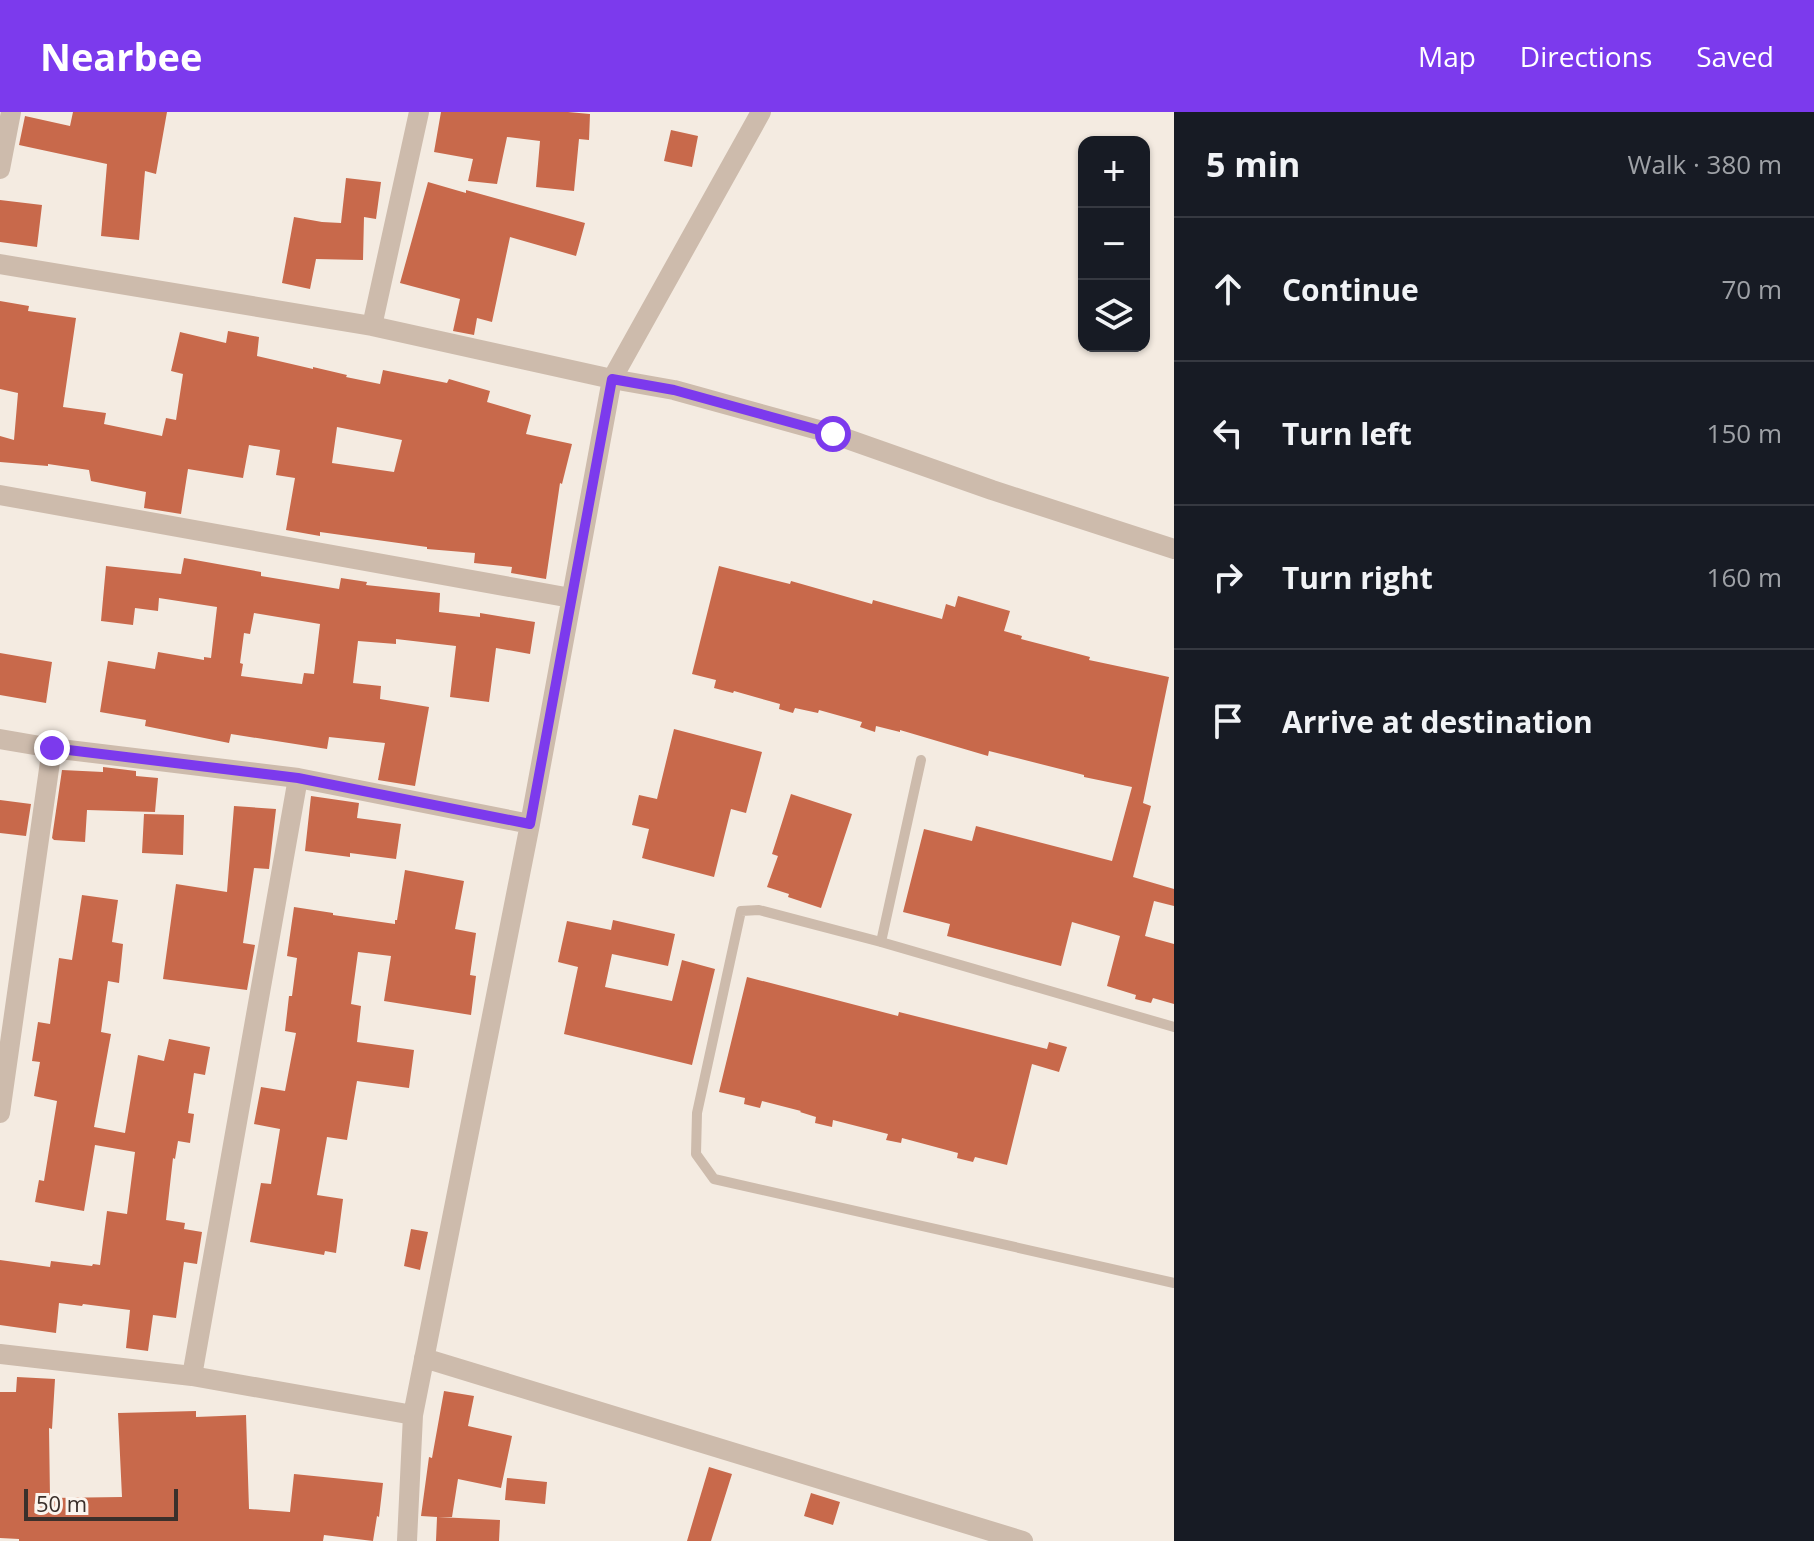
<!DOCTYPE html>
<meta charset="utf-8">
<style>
:root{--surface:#171b24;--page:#242831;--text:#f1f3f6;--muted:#9ea1a6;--line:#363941;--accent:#7c3aed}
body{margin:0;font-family:"Open Sans",sans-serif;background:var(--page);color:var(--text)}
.controls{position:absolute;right:24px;top:24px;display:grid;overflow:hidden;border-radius:16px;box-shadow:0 2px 6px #0004}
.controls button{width:72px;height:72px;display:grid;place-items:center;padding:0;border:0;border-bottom:2px solid var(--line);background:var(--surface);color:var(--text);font:40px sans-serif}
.scale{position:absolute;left:24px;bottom:20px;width:154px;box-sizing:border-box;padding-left:8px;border:4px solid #3b302b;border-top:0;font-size:22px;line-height:28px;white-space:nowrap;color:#3b302b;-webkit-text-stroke:6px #fbf5ee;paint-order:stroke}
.stop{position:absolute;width:24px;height:24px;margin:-18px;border:6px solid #7c3aed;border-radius:50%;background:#fff}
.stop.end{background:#7c3aed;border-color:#fff;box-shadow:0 2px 8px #0008}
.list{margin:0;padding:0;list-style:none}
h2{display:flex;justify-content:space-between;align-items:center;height:104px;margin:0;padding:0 32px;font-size:34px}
h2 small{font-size:26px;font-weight:400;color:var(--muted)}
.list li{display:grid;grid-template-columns:52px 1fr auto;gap:24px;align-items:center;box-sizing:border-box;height:144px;padding:0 32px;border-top:2px solid var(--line)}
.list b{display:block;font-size:30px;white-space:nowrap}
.list em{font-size:26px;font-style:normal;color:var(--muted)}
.icon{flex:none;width:44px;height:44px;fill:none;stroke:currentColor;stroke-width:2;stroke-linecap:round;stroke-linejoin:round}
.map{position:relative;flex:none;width:1174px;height:1429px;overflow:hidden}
header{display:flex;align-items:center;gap:48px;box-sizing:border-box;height:112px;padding:0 40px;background:var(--accent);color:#fff}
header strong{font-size:38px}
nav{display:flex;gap:44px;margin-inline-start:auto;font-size:28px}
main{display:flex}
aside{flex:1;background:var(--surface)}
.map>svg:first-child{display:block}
.building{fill:#c8694b;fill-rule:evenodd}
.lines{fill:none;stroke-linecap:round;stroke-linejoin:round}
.lane{stroke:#cdbbac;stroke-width:10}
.street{stroke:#cdbbac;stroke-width:20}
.route{stroke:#7c3aed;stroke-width:10}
</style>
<header>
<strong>Nearbee</strong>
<nav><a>Map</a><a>Directions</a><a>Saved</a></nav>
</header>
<main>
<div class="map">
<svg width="1174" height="1429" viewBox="0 0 1174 1429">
<rect width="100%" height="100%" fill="#f4ebe1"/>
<path class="building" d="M 73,0 L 167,0 L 156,62 L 145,59 L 139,128 L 101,124 L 107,52 L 19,33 L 25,4 L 70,14 Z
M 441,0 L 568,0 L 590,2 L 589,28 L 579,27 L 574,79 L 536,75 L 540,29 L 507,25 L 497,72 L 468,69 L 473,47 L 434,40 Z
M 671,18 L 698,24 L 692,55 L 664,49 Z
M 346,66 L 381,70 L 376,107 L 364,105 L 363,148 L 316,147 L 310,177 L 282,171 L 294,105 L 322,110 L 341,111 Z
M 428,70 L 466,81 L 466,78 L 585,111 L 576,144 L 510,125 L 492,210 L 477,206 L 474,223 L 453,219 L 460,187 L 400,171 Z
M 0,88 L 42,93 L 37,135 L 0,130 Z
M 0,189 L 29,194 L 28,199 L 76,206 L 63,295 L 106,301 L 104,312 L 162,324 L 166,306 L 176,308 L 183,262 L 171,259 L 180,220 L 226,231 L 228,219 L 259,225 L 257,244 L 313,257 L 313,255 L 347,263 L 346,265 L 380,272 L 383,258 L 447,271 L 449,267 L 490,279 L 487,290 L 531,303 L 526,322 L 572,332 L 562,372 L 560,371 L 546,467 L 511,461 L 512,455 L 474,451 L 475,441 L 427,437 L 427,435 L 320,420 L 320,424 L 286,418 L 295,366 L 276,363 L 280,338 L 249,333 L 243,366 L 188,357 L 181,402 L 144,396 L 146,380 L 91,369 L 89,358 L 48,352 L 48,354 L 0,350 L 0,324 L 14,328 L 18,281 L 0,277 ZM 337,315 L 402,328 L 394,360 L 332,351 Z
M 184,446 L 261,460 L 261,464 L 339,477 L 341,466 L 367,470 L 366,473 L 440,481 L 439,500 L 480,505 L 480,501 L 535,510 L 530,542 L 496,536 L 489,590 L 450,585 L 456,534 L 396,527 L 396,532 L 358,529 L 353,571 L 381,574 L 380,587 L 429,595 L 415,674 L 378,668 L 385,631 L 329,625 L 327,637 L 231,622 L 229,631 L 145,614 L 146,608 L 100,600 L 108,549 L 155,557 L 158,540 L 204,548 L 204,545 L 211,546 L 217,495 L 159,486 L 158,499 L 135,496 L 133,513 L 101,509 L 106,454 L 181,462 ZM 254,501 L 320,512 L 314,562 L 304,561 L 302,572 L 241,564 L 243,552 L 240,551 L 244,521 L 250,522 Z
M 719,454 L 790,472 L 791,469 L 872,492 L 873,488 L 942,507 L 946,492 L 955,495 L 958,484 L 1010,499 L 1004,519 L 1022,524 L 1021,527 L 1090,545 L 1089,548 L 1169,565 L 1143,691 L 1151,694 L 1133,765 L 1174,777 L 1174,794 L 1154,789 L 1145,824 L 1174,832 L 1174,892 L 1153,886 L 1151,891 L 1135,887 L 1136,883 L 1107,874 L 1120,824 L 1072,810 L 1061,854 L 947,824 L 950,812 L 903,800 L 924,717 L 972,729 L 976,714 L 1112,749 L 1132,675 L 1084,665 L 1084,663 L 989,639 L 988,644 L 900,618 L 900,620 L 876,614 L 875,620 L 860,615 L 862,610 L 819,598 L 818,601 L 795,596 L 793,601 L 779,597 L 780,592 L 734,579 L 733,581 L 714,576 L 716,568 L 692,562 Z
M 0,541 L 52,550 L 46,591 L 0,583 Z
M 674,617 L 762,640 L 746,701 L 731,697 L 714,765 L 642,746 L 649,717 L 632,713 L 639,683 L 657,687 Z
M 103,655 L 136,659 L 136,664 L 158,666 L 155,700 L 87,698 L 85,730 L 54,728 L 52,726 L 62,658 L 103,660 Z
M 791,682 L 852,702 L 821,796 L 788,785 L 789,782 L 767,775 L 778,744 L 772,742 Z
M 311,684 L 359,691 L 357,706 L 401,712 L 396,747 L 350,741 L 350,745 L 305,739 Z
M 0,688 L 31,692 L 26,724 L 0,721 Z
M 234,694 L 276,697 L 269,757 L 254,756 L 243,831 L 255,833 L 247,878 L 163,867 L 176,772 L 227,780 Z
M 144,702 L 184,703 L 183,743 L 142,741 Z
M 405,758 L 464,769 L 455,817 L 476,821 L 470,863 L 476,864 L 471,903 L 384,889 L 391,844 L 358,840 L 351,892 L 361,894 L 357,930 L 414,938 L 409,976 L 357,969 L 347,1028 L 327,1025 L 317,1083 L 343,1087 L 336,1141 L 325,1139 L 324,1143 L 250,1130 L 261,1071 L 271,1072 L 280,1017 L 254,1012 L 261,975 L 285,979 L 296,921 L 285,919 L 289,884 L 292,884 L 297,846 L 287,844 L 294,795 L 333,801 L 333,803 L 395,812 L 395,808 L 397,808 Z
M 82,783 L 118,788 L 112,830 L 123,832 L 119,871 L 108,869 L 101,920 L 111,922 L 94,1015 L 125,1021 L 138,943 L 164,949 L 169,927 L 210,935 L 205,963 L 194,961 L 188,1001 L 194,1002 L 190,1031 L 178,1029 L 175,1047 L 173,1046 L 166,1108 L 185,1111 L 184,1117 L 202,1120 L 197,1152 L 184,1150 L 176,1206 L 153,1203 L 148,1239 L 126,1236 L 130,1198 L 83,1192 L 82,1194 L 59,1191 L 56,1221 L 0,1213 L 0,1148 L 50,1155 L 51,1149 L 92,1154 L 93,1152 L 100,1153 L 107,1099 L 127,1102 L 135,1040 L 95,1033 L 84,1099 L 35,1090 L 39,1068 L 44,1069 L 57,989 L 34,984 L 40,950 L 32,949 L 38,910 L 50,912 L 59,846 L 72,848 Z
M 613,808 L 675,822 L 668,854 L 612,842 L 605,875 L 672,889 L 682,848 L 715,857 L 692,953 L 564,922 L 578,855 L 558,850 L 567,809 L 611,818 Z
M 747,865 L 898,904 L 899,900 L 1047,937 L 1049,930 L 1067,935 L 1059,960 L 1032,952 L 1007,1053 L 975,1045 L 973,1050 L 957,1046 L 958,1041 L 902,1026 L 901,1031 L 886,1028 L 888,1022 L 833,1008 L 832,1015 L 815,1011 L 816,1005 L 800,1000 L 801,999 L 762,989 L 760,996 L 744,992 L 745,986 L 719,980 Z
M 411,1117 L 428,1120 L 420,1158 L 404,1154 Z
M 17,1265 L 55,1267 L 52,1317 L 49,1316 L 50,1386 L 122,1385 L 118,1301 L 196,1299 L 196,1305 L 246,1303 L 249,1397 L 290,1400 L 294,1362 L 383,1371 L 379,1405 L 377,1404 L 373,1429 L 324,1423 L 323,1429 L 19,1429 L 19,1427 L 0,1426 L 0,1280 L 16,1280 Z
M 444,1279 L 474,1284 L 468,1314 L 512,1324 L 501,1376 L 458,1367 L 452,1405 L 438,1405 L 500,1408 L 499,1429 L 436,1429 L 437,1405 L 421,1404 L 429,1345 L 432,1346 Z
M 709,1355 L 732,1362 L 711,1429 L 687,1429 Z
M 507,1366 L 547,1370 L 545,1392 L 505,1388 Z
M 811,1381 L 840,1390 L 833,1413 L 804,1404 Z"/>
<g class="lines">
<path class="lane" d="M 881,830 L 921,648
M 1174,915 L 881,830 L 759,798 L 741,799 L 697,1001 L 696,1042 L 714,1067 L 1174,1171"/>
<path class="street" d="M 0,57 L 11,0
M 0,152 L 372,214 L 612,267 L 674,278 L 833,322 L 992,378 L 1174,437
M 372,214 L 419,0
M 0,383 L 571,486
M 0,627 L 52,636 L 298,666 L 530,712
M 0,1001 L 52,636
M 0,1242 L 192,1264 L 413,1303
M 424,1246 L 1023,1429
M 192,1264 L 298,666
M 407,1429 L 413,1303 L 530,712 L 612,267 L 761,0"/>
</g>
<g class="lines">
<path class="route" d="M 52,636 L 298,666 L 530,712 L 612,267 L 674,278 L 833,322"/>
</g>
</svg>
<div class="controls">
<button>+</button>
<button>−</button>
<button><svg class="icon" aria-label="layers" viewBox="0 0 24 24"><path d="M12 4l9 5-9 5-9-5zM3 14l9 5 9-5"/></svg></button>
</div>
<div class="scale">50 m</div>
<div class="stop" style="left:833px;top:322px"></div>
<div class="stop end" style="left:52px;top:636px"></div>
</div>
<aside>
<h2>5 min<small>Walk · 380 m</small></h2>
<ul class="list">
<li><svg class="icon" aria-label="ahead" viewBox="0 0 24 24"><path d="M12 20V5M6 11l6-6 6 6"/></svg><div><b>Continue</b></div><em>70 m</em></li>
<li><svg class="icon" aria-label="left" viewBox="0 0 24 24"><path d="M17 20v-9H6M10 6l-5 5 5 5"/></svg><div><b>Turn left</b></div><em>150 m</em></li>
<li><svg class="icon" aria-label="right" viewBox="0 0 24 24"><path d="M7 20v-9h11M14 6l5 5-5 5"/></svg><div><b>Turn right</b></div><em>160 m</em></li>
<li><svg class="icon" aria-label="arrive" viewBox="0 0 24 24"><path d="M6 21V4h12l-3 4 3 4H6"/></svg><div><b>Arrive at destination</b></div></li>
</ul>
</aside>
</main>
